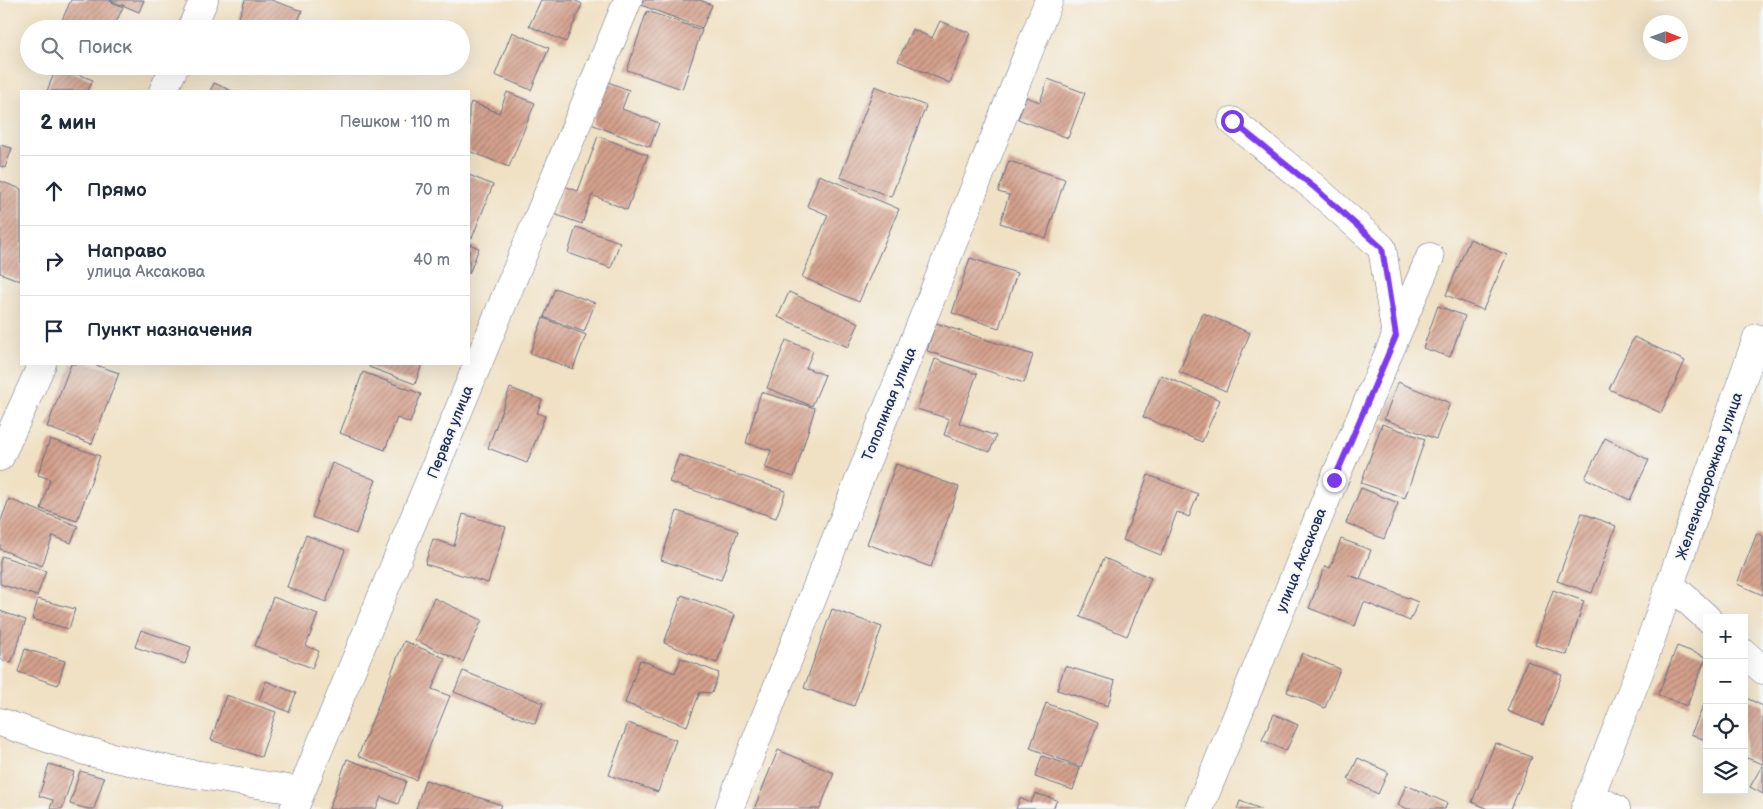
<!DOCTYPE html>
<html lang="ru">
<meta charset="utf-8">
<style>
:root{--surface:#fff;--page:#f6f6f7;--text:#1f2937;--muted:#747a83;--line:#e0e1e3}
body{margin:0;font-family:"Balsamiq Sans",sans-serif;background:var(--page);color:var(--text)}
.controls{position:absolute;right:15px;bottom:15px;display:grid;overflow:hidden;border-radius:0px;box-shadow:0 5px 20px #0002}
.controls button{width:45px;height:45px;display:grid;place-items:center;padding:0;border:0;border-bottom:1px solid var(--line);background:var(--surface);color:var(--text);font:25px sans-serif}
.compass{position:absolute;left:1643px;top:15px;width:45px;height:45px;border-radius:50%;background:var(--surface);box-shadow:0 5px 20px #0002;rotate:91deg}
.stop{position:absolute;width:15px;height:15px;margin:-11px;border:4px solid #7c3aed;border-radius:50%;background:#fff}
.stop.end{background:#7c3aed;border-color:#fff;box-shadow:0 1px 5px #0008}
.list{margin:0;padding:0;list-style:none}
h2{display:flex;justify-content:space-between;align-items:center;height:65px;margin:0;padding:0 20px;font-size:21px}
h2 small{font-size:16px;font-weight:400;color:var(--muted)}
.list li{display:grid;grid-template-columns:32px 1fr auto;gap:15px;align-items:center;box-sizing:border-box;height:70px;padding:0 20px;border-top:1px solid var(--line)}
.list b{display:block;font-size:19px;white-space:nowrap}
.list p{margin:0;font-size:16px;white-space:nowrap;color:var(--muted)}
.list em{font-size:16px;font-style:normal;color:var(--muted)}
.icon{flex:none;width:28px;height:28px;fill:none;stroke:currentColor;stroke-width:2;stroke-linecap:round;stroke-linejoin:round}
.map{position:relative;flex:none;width:1763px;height:809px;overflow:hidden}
.search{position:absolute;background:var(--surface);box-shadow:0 5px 20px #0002;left:20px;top:20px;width:450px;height:55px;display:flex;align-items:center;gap:12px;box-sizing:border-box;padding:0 18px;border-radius:28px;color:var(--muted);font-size:19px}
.panel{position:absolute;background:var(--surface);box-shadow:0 5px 20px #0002;left:20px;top:90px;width:450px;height:275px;border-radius:0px}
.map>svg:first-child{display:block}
.building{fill:url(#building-hatch)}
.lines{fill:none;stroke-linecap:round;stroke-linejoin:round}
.minor-casing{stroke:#666d82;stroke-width:29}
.minor{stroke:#fff;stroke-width:28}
.route{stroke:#7c3aed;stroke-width:6}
.labels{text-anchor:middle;stroke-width:4;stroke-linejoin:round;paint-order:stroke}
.street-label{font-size:15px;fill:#1b2f5e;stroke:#f6f6f2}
</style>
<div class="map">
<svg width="1763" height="809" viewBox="0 0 1763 809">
<defs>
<pattern id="building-hatch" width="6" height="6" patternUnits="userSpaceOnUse" patternTransform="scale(1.25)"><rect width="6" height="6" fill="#d4a08c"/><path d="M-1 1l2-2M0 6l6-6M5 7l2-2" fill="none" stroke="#ab8376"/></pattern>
</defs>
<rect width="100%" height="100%" fill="#f6f6f2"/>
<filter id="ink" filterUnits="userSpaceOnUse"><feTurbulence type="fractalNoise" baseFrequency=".02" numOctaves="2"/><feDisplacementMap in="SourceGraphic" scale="10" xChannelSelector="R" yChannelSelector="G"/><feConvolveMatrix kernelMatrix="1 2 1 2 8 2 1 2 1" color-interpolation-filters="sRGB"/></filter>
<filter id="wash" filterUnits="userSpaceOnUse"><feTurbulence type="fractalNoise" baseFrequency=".0096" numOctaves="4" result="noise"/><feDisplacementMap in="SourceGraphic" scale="20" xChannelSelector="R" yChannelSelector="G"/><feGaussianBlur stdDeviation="1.12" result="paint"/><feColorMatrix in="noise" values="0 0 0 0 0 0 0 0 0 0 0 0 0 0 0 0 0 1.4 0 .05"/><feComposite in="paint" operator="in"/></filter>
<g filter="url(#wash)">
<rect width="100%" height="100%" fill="#f0e1c4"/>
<g id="blocks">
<path class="building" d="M 71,0 L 107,0 L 123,7 L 113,29 L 58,29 Z
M 110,0 L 144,0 L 139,12 Z
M 245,0 L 271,0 L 302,11 L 295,29 L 235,29 Z
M 541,0 L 574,0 L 582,4 L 566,42 L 529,26 Z
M 643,0 L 700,0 L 712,5 L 702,28 L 641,5 Z
M 647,11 L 702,30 L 682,89 L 627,70 Z
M 940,21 L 970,33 L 950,83 L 898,61 L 912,29 L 932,38 Z
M 512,32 L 549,48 L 531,90 L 495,75 Z
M 57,66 L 93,80 L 88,91 L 47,91 Z
M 1048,79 L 1085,93 L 1068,138 L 1018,119 L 1026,97 L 1040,102 Z
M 608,82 L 629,90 L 622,109 L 659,123 L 650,147 L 591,124 Z
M 214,83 L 232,91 L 210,91 Z
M 875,86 L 926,106 L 891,197 L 840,177 Z
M 507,92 L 535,103 L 509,167 L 469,151 L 469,108 L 471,102 L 499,113 Z
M 598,136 L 648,155 L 627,210 L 592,195 L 582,224 L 554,214 L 564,186 L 578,191 Z
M 0,145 L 12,148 L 5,168 L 0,166 Z
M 1009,161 L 1065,179 L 1046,238 L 1000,223 L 1009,195 L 998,192 Z
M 469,175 L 493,185 L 472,238 L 469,237 Z
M 819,175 L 899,209 L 859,302 L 802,277 L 828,215 L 807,206 Z
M 0,181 L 21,189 L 21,281 L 0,273 Z
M 576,227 L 620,242 L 611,268 L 568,253 Z
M 1470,239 L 1507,255 L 1483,310 L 1446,295 Z
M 469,244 L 479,248 L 469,274 Z
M 970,258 L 1017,273 L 999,328 L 952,313 Z
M 555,288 L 595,303 L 584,332 L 544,317 Z
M 789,292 L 859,323 L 848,347 L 778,317 Z
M 1438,306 L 1465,316 L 1450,357 L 1423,348 Z
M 1203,313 L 1250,333 L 1226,391 L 1179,372 Z
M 543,318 L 586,335 L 573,369 L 530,353 Z
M 936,323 L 1033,355 L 1024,383 L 927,351 Z
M 1634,337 L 1685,361 L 1661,413 L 1609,389 Z
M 786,340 L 813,351 L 806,368 L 825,375 L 812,406 L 767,388 Z
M 935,359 L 977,374 L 959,423 L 996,436 L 990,452 L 944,435 L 949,419 L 917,409 Z
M 71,364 L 93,364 L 119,373 L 92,444 L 47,427 Z
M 370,364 L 422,364 L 415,384 L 369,367 Z
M 363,372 L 421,394 L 410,423 L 397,418 L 385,450 L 340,433 Z
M 1161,375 L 1220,400 L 1202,442 L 1143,417 Z
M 1398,382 L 1450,403 L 1436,439 L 1384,419 Z
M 510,388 L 542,400 L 537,413 L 545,416 L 527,463 L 488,448 Z
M 761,392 L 815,408 L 794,477 L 765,468 L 771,450 L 746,443 Z
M 1382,424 L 1425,439 L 1405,498 L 1361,483 Z
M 1605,438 L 1649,460 L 1630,500 L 1585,478 Z
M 50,439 L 100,456 L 77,521 L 41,509 L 50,479 L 38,475 Z
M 679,455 L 786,491 L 776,518 L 669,482 Z
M 332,463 L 376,480 L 356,534 L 312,517 Z
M 896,464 L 959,487 L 931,567 L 867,544 Z
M 1148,475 L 1198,494 L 1189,517 L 1177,512 L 1161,555 L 1123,540 Z
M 1361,488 L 1398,503 L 1384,539 L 1346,523 Z
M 9,499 L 78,526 L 71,543 L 53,536 L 42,566 L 0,549 L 0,523 Z
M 677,511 L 738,531 L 721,580 L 661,560 Z
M 1582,513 L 1616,526 L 1592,593 L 1557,581 Z
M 463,514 L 506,527 L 488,583 L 425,564 L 433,539 L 454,546 Z
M 1757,533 L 1763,536 L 1763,595 L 1737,584 Z
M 306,535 L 345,550 L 326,602 L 287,587 Z
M 1341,539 L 1371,550 L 1360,579 L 1349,575 L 1418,602 L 1410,621 L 1364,602 L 1355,626 L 1309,608 L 1325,566 L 1330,568 Z
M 2,556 L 46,571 L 37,596 L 0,584 L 0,561 Z
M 1104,558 L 1151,578 L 1127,636 L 1080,617 Z
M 1553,590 L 1584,601 L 1567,655 L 1535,645 Z
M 682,595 L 735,615 L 717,663 L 664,643 Z
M 273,597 L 318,614 L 306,646 L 319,651 L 312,668 L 255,646 Z
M 434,598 L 482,620 L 463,662 L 415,640 Z
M 38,599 L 75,609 L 69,629 L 32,619 Z
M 832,609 L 882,627 L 854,706 L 804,688 Z
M 0,611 L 26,620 L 11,663 L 0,659 Z
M 141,630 L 191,647 L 185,664 L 135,647 Z
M 404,641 L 445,658 L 432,689 L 450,696 L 416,780 L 358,756 Z
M 1677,646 L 1706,657 L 1687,706 L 1658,695 Z
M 25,649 L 65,661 L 58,685 L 18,672 Z
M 1302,653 L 1340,669 L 1325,708 L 1287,692 Z
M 681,658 L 719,673 L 712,693 L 700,692 L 687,726 L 625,703 L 640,660 L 675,673 Z
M 1527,661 L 1562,675 L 1543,725 L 1507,711 Z
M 1065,666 L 1115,681 L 1108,706 L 1057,690 Z
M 463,671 L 543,703 L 535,724 L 454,692 Z
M 266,681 L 296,693 L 289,712 L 259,700 Z
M 226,695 L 276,712 L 261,757 L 211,740 Z
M 1744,697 L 1763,706 L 1763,794 L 1750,787 L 1763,764 L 1744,757 Z
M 1707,698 L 1707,741 L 1691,734 Z
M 1046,703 L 1098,723 L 1081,767 L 1030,748 Z
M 1274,714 L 1298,725 L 1286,751 L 1262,740 Z
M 628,723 L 676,740 L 658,792 L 609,775 Z
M 1495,743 L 1532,757 L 1511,809 L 1488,809 L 1472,802 Z
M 778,750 L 834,773 L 820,809 L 754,809 Z
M 1042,756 L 1080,768 L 1073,790 L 1035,777 Z
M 1358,758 L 1388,772 L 1378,794 L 1348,779 Z
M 347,759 L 406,781 L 398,804 L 381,797 L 376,809 L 329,809 Z
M 49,764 L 74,772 L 62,809 L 50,809 L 53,800 L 39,796 Z
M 80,771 L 104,778 L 94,809 L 88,809 L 70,804 Z
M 425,780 L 502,805 L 500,809 L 416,809 Z
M 1406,785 L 1447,803 L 1445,809 L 1408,809 L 1398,805 Z
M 1035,793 L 1057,800 L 1053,809 L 1016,809 L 1020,798 L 1031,803 Z
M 1240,801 L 1261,809 L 1237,809 Z"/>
</g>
</g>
<g filter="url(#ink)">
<use href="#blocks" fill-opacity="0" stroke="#666d82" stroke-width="1"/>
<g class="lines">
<g class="minor-casing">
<path id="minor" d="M 191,29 L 204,0
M 163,91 L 175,66
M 1232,121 L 1315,188 L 1382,248 L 1396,336
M 0,457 L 42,364
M 1671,585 L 1707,618
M 1744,653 L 1763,670
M 0,722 L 85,751 L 169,770 L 301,791
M 1590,795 L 1616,809
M 294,809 L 628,0
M 729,809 L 1049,0
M 1199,809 L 1334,480 L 1430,257
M 1585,809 L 1640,670 L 1757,338"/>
</g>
<use href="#minor" class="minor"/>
</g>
</g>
<g class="lines" filter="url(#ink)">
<path class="route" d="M 1232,121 L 1315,188 L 1382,248 L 1396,336 L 1334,480"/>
</g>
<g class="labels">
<g class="street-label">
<text transform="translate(889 404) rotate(-68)" y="5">Тополиная улица</text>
<text transform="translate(450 432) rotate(-68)" y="5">Первая улица</text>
<text transform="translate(1709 476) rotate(-71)" y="5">Железнодорожная улица</text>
<text transform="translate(1301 560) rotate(-68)" y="5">улица Аксакова</text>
</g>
</g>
</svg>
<div class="controls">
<button>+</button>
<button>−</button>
<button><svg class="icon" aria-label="locate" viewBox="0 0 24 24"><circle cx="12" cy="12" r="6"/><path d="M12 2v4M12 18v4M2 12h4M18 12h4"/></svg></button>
<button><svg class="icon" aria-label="layers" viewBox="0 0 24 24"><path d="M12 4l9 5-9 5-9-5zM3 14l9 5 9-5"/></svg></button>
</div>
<svg class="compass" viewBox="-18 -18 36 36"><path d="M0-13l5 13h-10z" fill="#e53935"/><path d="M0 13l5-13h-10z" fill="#747a83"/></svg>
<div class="stop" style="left:1232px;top:121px"></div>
<div class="stop end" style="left:1334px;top:480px"></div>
<div class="search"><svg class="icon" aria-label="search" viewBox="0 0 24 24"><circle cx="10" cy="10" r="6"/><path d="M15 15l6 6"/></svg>Поиск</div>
<section class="panel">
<h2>2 мин<small>Пешком · 110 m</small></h2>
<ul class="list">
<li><svg class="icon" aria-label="ahead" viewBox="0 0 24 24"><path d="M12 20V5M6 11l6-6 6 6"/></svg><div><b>Прямо</b></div><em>70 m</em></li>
<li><svg class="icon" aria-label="right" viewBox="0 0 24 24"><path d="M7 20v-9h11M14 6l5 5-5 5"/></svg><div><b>Направо</b><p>улица Аксакова</p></div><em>40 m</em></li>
<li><svg class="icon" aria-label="arrive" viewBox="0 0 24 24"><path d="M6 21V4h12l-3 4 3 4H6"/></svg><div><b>Пункт назначения</b></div></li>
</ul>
</section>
</div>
